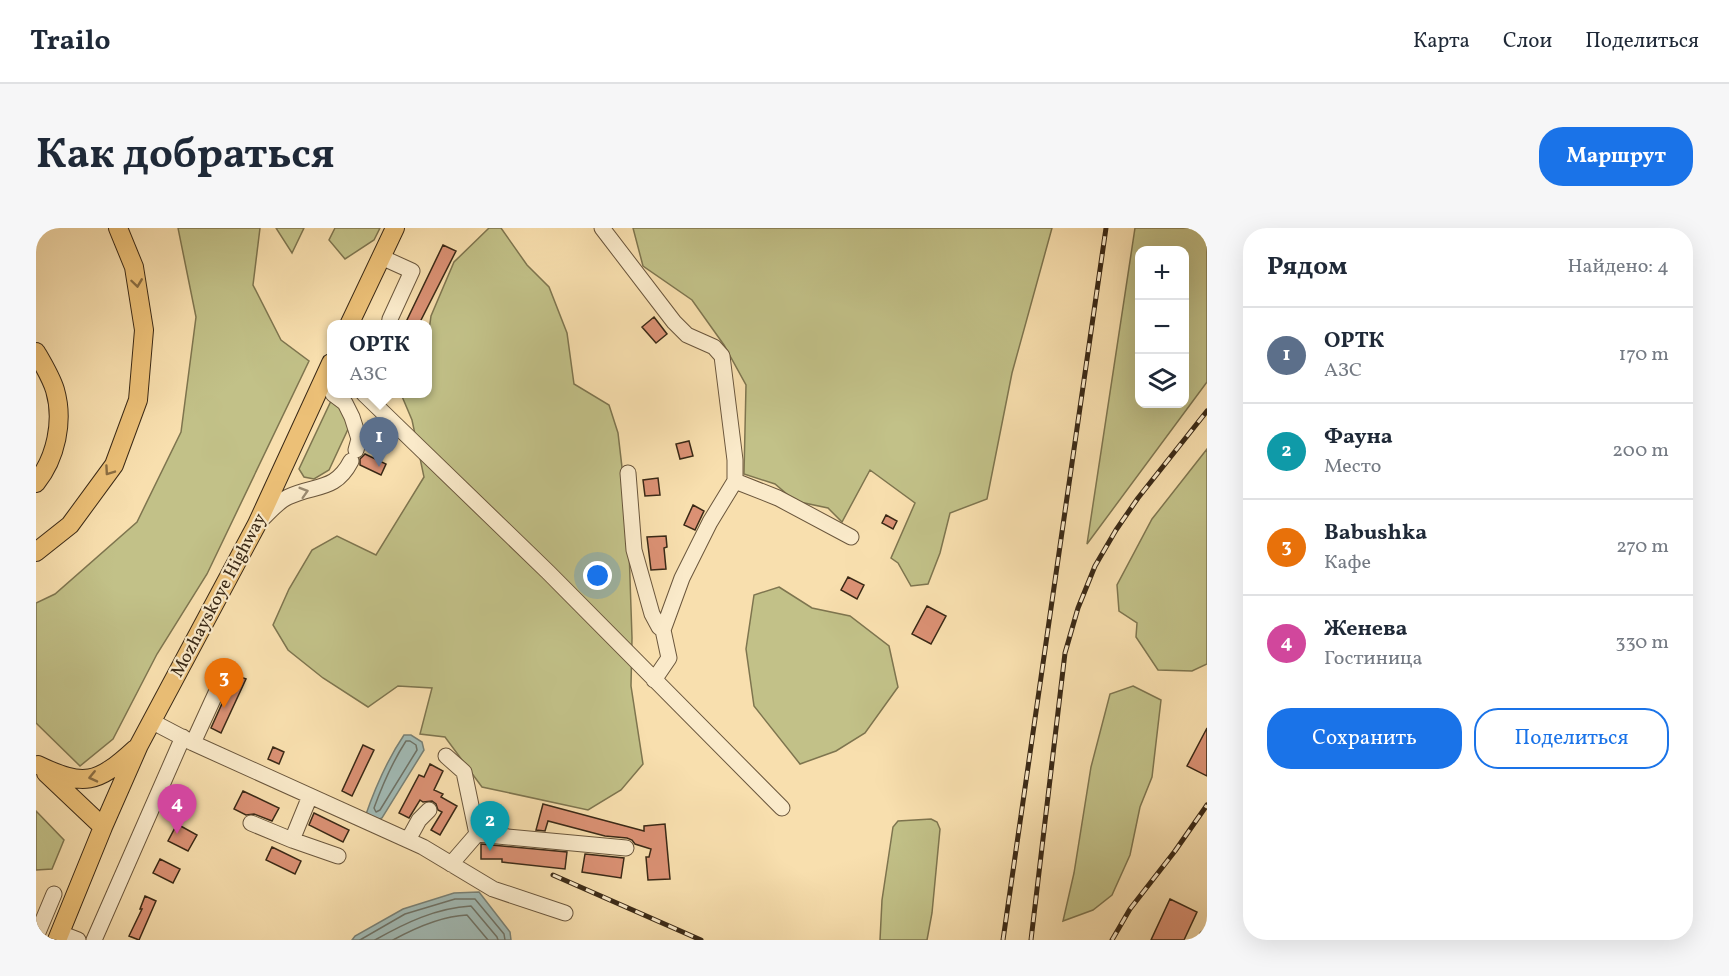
<!DOCTYPE html>
<html lang="ru">
<meta charset="utf-8">
<style>
:root{--surface:#fff;--page:#f6f6f7;--text:#1f2937;--muted:#747a83;--line:#e0e1e3;--accent:#1a73e8}
body{margin:0;font-family:Vollkorn,serif;background:var(--page);color:var(--text)}
.controls{position:absolute;right:18px;top:18px;display:grid;overflow:hidden;border-radius:12px;box-shadow:0 6px 24px #0002}
.controls button{width:54px;height:54px;display:grid;place-items:center;padding:0;border:0;border-bottom:2px solid var(--line);background:var(--surface);color:var(--text);font:30px sans-serif}
.you{position:absolute;left:562px;top:348px;width:21px;height:21px;margin:-15px;border:4px solid #fff;border-radius:50%;background:#1a73e8;box-shadow:0 0 0 9px #1a73e833}
.badge{display:grid;place-items:center;width:39px;height:39px;border-radius:50%;background:var(--accent);color:#fff;font-size:20px;font-weight:700}
.pin{position:absolute;translate:-50% -50px;filter:drop-shadow(0 2px 3px #0008)}
.pin::after{content:'';position:absolute;top:32px;width:21px;height:18px;background:inherit;clip-path:polygon(0 0,100% 0,50% 100%)}
.popup{position:absolute;left:291px;top:92px;width:105px;height:78px;box-sizing:border-box;display:grid;place-content:center;border-radius:12px;background:var(--surface);filter:drop-shadow(0 2px 4px #0005);font-size:20px;white-space:nowrap;color:var(--muted)}
.popup b{font-size:22px;color:var(--text)}
.popup::after{content:'';position:absolute;left:50%;top:100%;margin-left:-12px;border:12px solid transparent;border-top-color:var(--surface)}
.list{margin:0;padding:0;list-style:none}
h2{display:flex;justify-content:space-between;align-items:center;height:78px;margin:0;padding:0 24px;font-size:26px}
h2 small{font-size:20px;font-weight:400;color:var(--muted)}
.list li{display:grid;grid-template-columns:39px 1fr auto;gap:18px;align-items:center;box-sizing:border-box;height:96px;padding:0 24px;border-top:2px solid var(--line)}
.list b{display:block;font-size:22px;white-space:nowrap}
.list p{margin:0;font-size:20px;white-space:nowrap;color:var(--muted)}
.list em{font-size:20px;font-style:normal;color:var(--muted)}
.actions{display:flex;gap:12px;padding:18px 24px}
.actions a{flex:1;padding:14px 0;border:2px solid var(--accent);border-radius:24px;text-align:center;font-size:21px;color:var(--accent)}
.actions .main{background:var(--accent);color:#fff}
.icon{flex:none;width:33px;height:33px;fill:none;stroke:currentColor;stroke-width:2;stroke-linecap:round;stroke-linejoin:round}
.map{position:relative;flex:none;width:1171px;height:712px;overflow:hidden;border-radius:24px}
header{display:flex;align-items:center;gap:36px;box-sizing:border-box;height:84px;padding:0 30px;background:var(--surface);border-bottom:2px solid var(--line)}
header strong{font-size:28px}
nav{display:flex;gap:33px;margin-inline-start:auto;font-size:21px}
.intro{display:flex;align-items:center;justify-content:space-between;box-sizing:border-box;height:144px;padding:0 36px}
h1{margin:0;font-size:42px}
.button{padding:15px 27px;border-radius:24px;background:var(--accent);color:#fff;font-size:21px;font-weight:700}
main{display:flex;gap:36px;padding:0 36px}
aside{flex:1;background:var(--surface);border-radius:24px;box-shadow:0 6px 24px #0002}
.map>svg:first-child{display:block}
.green{fill:#c2c188;stroke:#7e754f;stroke-width:1.5;fill-rule:evenodd}
.water{fill:#a1bab5;stroke:#788075;stroke-width:1.5}
.lines{fill:none;stroke-linecap:round;stroke-linejoin:round}
.shore{stroke:#6e7266;stroke-width:1.5}
.building{fill:#db9174;stroke:#3a2916;stroke-width:1.5}
.minor-casing{stroke:#6a563c;stroke-width:17}
.major-casing{stroke:#3a2916;stroke-width:20}
.minor{stroke:#faeaca;stroke-width:15}
.major{stroke:#ecc077;stroke-width:18}
.rail-casing{stroke:#3a2916;stroke-width:5}
.rail{stroke:#faeaca;stroke-width:3;stroke-dasharray:9;stroke-linecap:butt}
.oneway{stroke:#8a6d42}
.oneway2{stroke:#9a8a70}
.labels{text-anchor:middle;stroke-width:4.5;stroke-linejoin:round;paint-order:stroke}
.street-label{font-size:18px;fill:#3a2916;stroke:#faeaca}
</style>
<header>
<strong>Trailo</strong>
<nav><a>Карта</a><a>Слои</a><a>Поделиться</a></nav>
</header>
<div class="intro"><h1>Как добраться</h1><a class="button">Маршрут</a></div>
<main>
<div class="map">
<svg width="1171" height="712" viewBox="0 0 1171 712">
<rect width="100%" height="100%" fill="#f8dfae"/>
<filter id="stains"><feTurbulence type="fractalNoise" baseFrequency=".00333" numOctaves="4"/><feColorMatrix values="0 0 0 0 .2 0 0 0 0 .09 0 0 0 0 .02 0 0 0 .5 -.17"/></filter>
<radialGradient id="worn" r=".72"><stop offset=".6" stop-color="#630" stop-opacity="0"/><stop offset="1" stop-color="#630" stop-opacity=".3"/></radialGradient>
<path class="green" d="M 142,0 L 224,0 L 217,57 L 245,112 L 273,133 L 171,346 L 121,426 L 77,511 L 44,538 L 0,495 L 0,375 L 19,366 L 101,294 L 145,204 L 160,89 Z
M 240,0 L 268,0 L 256,25 Z
M 299,0 L 344,0 L 338,12 L 309,31 L 293,12 Z
M 453,0 L 465,0 L 491,37 L 513,59 L 531,105 L 538,156 L 573,177 L 582,205 L 592,291 L 596,410 L 595,458 L 607,536 L 585,562 L 552,582 L 446,559 L 409,509 L 384,506 L 396,460 L 362,458 L 332,479 L 287,450 L 252,422 L 237,397 L 253,361 L 276,322 L 301,308 L 340,327 L 388,249 L 376,192 L 365,166 L 391,166 L 391,117 L 395,88 L 418,34 Z
M 597,0 L 1016,0 L 976,145 L 951,271 L 914,285 L 904,325 L 892,356 L 875,358 L 862,335 L 855,330 L 879,275 L 834,242 L 806,294 L 792,280 L 759,273 L 739,256 L 708,246 L 710,157 L 688,117 L 656,72 L 607,38 Z
M 1099,0 L 1171,0 L 1171,154 L 1051,316 ZM 1104,22 L 1148,22 L 1148,176 L 1104,176 Z
M 295,173 C 306,178 309,189 313,199 L 293,242 L 278,251 L 268,249 L 263,241 Z
M 1171,221 L 1171,436 L 1156,443 L 1122,442 L 1100,409 L 1101,395 L 1083,383 L 1081,357 L 1116,291 Z
M 743,359 L 776,380 L 814,388 L 853,418 L 862,459 L 829,505 L 800,523 L 764,536 L 718,478 L 710,421 L 718,367 Z
M 1097,458 L 1125,472 L 1116,549 L 1104,579 L 1094,627 L 1076,667 L 1057,682 L 1027,693 L 1038,645 L 1055,539 L 1074,466 Z
M 0,583 L 28,612 L 16,641 L 0,642 Z
M 895,591 L 901,594 L 904,601 L 896,685 L 891,712 L 844,712 L 846,672 L 857,599 L 862,593 Z"/>
<path class="water" d="M 368,507 L 375,507 L 386,514 L 388,522 L 346,590 L 339,593 L 329,589 C 339,560 351,532 368,507 Z
M 443,664 L 474,704 L 475,712 L 316,712 L 319,708 L 367,681 L 418,665 Z"/>
<g class="lines">
<path class="shore" d="M 370,513 L 374,513 L 380,517 L 381,522 L 344,582 L 340,584 L 338,580 C 346,558 357,533 370,513 Z
M 324,712 L 369,686 L 419,671 L 439,671 L 468,706 L 469,712
M 339,712 C 369,695 400,680 435,678 L 461,709 L 462,712
M 357,712 C 379,700 406,688 431,687 L 452,712"/>
</g>
<path class="building" d="M 407,17 L 420,23 L 383,96 L 369,96 Z
M 618,89 L 631,106 L 620,115 L 606,99 Z
M 653,213 L 657,228 L 644,231 L 640,216 Z
M 329,226 L 350,236 L 345,247 L 324,237 L 324,231 Z
M 622,250 L 624,267 L 609,268 L 607,252 Z
M 657,277 L 668,283 L 659,302 L 648,297 Z
M 850,287 L 861,293 L 857,301 L 846,295 Z
M 630,308 L 631,319 L 628,320 L 630,341 L 615,342 L 611,309 Z
M 812,349 L 828,357 L 821,371 L 805,362 Z
M 891,378 L 910,388 L 895,416 L 876,406 Z
M 199,447 L 210,451 L 185,505 L 175,500 Z
M 1171,500 L 1171,548 L 1151,538 Z
M 327,517 L 338,522 L 316,568 L 306,563 Z
M 237,519 L 248,524 L 243,536 L 232,531 Z
M 394,536 L 407,543 L 398,562 L 407,566 L 405,569 L 421,578 L 404,607 L 395,602 L 406,584 L 402,582 L 400,576 L 396,573 L 387,574 L 384,572 L 373,590 L 363,585 L 383,547 L 388,549 Z
M 207,563 L 243,580 L 236,593 L 218,586 L 210,587 L 198,581 Z
M 507,576 L 608,603 L 608,598 L 629,596 L 634,651 L 612,652 L 610,629 L 613,629 L 615,621 L 599,616 L 596,612 L 591,610 L 569,608 L 512,593 L 509,603 L 500,602 Z
M 278,585 L 313,602 L 307,614 L 273,597 Z
M 141,596 L 161,607 L 152,623 L 132,613 Z
M 445,616 L 531,624 L 529,641 L 466,634 L 466,631 L 445,631 Z
M 236,619 L 265,633 L 259,646 L 230,632 Z
M 549,626 L 588,630 L 585,650 L 546,644 Z
M 124,631 L 144,641 L 137,655 L 117,645 Z
M 109,668 L 120,673 L 103,712 L 93,708 L 106,681 L 104,681 Z
M 1134,671 L 1161,684 L 1148,712 L 1115,712 Z"/>
<g class="lines">
<g class="minor-casing">
<path id="minor" d="M 566,0 L 638,94 L 651,107 L 678,119 L 686,128 L 699,232 L 699,253 L 674,294 L 646,350 L 627,402 L 633,430 L 618,452
M 345,29 L 376,43 L 354,91 L 353,97
M 297,166 L 309,175 L 316,189 L 323,211 L 320,222
M 328,166 L 512,344 L 746,580
M 592,245 L 598,322 L 616,386 L 623,399 L 627,402
M 699,253 L 742,270 L 815,309
M 223,294 C 232,286 241,274 252,269 C 279,256 299,264 315,233
M 115,493 L 157,515 L 387,619 L 457,661 L 529,685
M 157,515 L 190,443
M 410,528 L 428,544 L 441,606
M 274,568 L 256,612 L 302,628
M 215,595 L 256,612
M 372,612 L 383,592 L 393,582
M 415,636 L 441,606 L 590,620
M 24,705 L 42,712
M 0,709 L 18,666
M 58,712 L 147,509
M 1170,712 L 1171,709"/>
</g>
<g class="major-casing">
<path id="major" d="M 313,97 L 359,0
M 0,124 C 7,136 15,149 19,162 C 28,193 20,230 0,255
M 0,324 L 34,297 L 78,237 L 102,172 L 108,102 L 98,39 L 82,0
M 2,537 C 48,559 61,556 99,521
M 10,545 L 67,599
M 21,712 L 67,599 L 103,517 L 221,296 L 295,135"/>
</g>
<use href="#minor" class="minor"/>
<use href="#major" class="major"/>
<g class="rail-casing">
<path id="rail" d="M 517,647 L 665,712
M 967,712 L 1070,0
M 995,712 L 1029,425 L 1042,380 L 1059,338 L 1080,302 L 1102,270 L 1171,183
M 1076,712 L 1094,681 L 1139,623 L 1171,577"/>
</g>
<use href="#rail" class="rail"/>
</g>
<defs><path id="oneway-chevron" d="M-2-3.5L2.5 0L-2 3.5" fill="none" stroke-width="1.6" stroke-linecap="round" stroke-linejoin="round" transform="scale(1.5)"/></defs>
<g class="oneway">
<use href="#oneway-chevron" transform="translate(101 55) rotate(82)"/>
<use href="#oneway-chevron" transform="translate(73 243) rotate(125)"/>
<use href="#oneway-chevron" transform="translate(57 549) rotate(167)"/>
</g>
<use class="oneway2" href="#oneway-chevron" transform="translate(268 264) rotate(-17)"/>
<g class="labels">
<g class="street-label">
<text transform="translate(182 367) rotate(-62)" y="6">Mozhayskoye Highway</text>
</g>
</g>
<rect width="100%" height="100%" filter="url(#stains)"/>
<rect width="100%" height="100%" fill="url(#worn)"/>
</svg>
<div class="controls">
<button>+</button>
<button>−</button>
<button><svg class="icon" aria-label="layers" viewBox="0 0 24 24"><path d="M12 4l9 5-9 5-9-5zM3 14l9 5 9-5"/></svg></button>
</div>
<div class="you"></div>
<div class="pin badge" style="left:343px;top:239px;background:#5c6f8a">1</div>
<div class="popup"><b>ОРТК</b>АЗС</div>
<div class="pin badge" style="left:454px;top:623px;background:#0f9aa8">2</div>
<div class="pin badge" style="left:188px;top:480px;background:#e8710a">3</div>
<div class="pin badge" style="left:141px;top:606px;background:#d1479c">4</div>
</div>
<aside>
<h2>Рядом<small>Найдено: 4</small></h2>
<ul class="list">
<li><span class="badge" style="background:#5c6f8a">1</span><div><b>ОРТК</b><p>АЗС</p></div><em>170 m</em></li>
<li><span class="badge" style="background:#0f9aa8">2</span><div><b>Фауна</b><p>Место</p></div><em>200 m</em></li>
<li><span class="badge" style="background:#e8710a">3</span><div><b>Babushka</b><p>Кафе</p></div><em>270 m</em></li>
<li><span class="badge" style="background:#d1479c">4</span><div><b>Женева</b><p>Гостиница</p></div><em>330 m</em></li>
</ul>
<div class="actions"><a class="main">Сохранить</a><a>Поделиться</a></div>
</aside>
</main>
